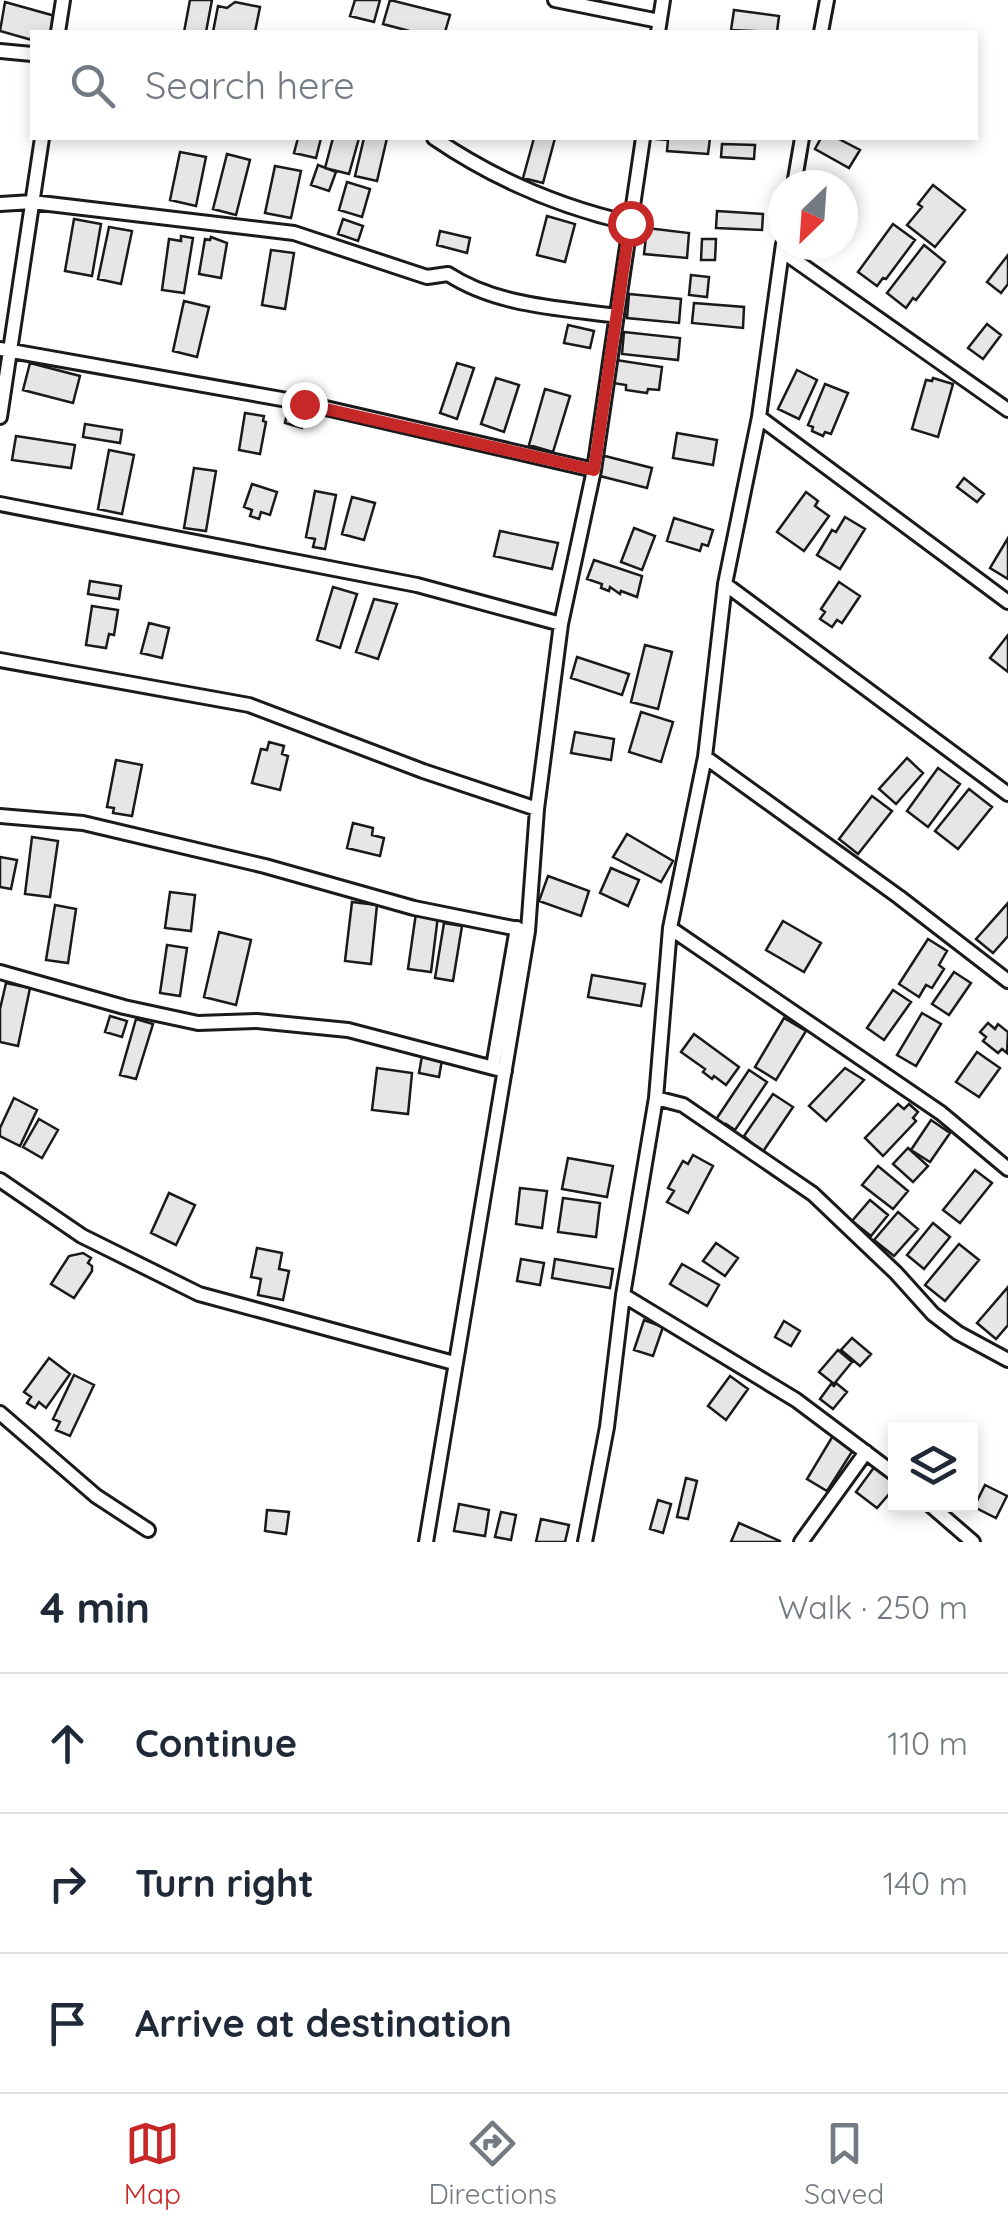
<!DOCTYPE html>
<meta charset="utf-8">
<style>
:root{--surface:#fff;--page:#f6f6f7;--text:#1f2937;--muted:#747a83;--line:#e0e1e3;--accent:#c62828}
body{margin:0;font-family:Quicksand,sans-serif;background:var(--page);color:var(--text)}
.controls{position:absolute;right:30px;bottom:30px;display:grid;overflow:hidden;border-radius:0px;box-shadow:0 5px 15px #0003}
.controls button{width:90px;height:90px;display:grid;place-items:center;padding:0;border:0;border-bottom:2px solid var(--line);background:var(--surface);color:var(--text);font:50px sans-serif}
.compass{position:absolute;left:768px;top:170px;width:90px;height:90px;border-radius:50%;background:var(--surface);box-shadow:0 5px 15px #0003;rotate:205deg}
.stop{position:absolute;width:30px;height:30px;margin:-22px;border:8px solid #c62828;border-radius:50%;background:#fff}
.stop.end{background:#c62828;border-color:#fff;box-shadow:0 2px 10px #0008}
.list{margin:0;padding:0;list-style:none}
h2{display:flex;justify-content:space-between;align-items:center;height:130px;margin:0;padding:0 40px;font-size:42px}
h2 small{font-size:32px;font-weight:400;color:var(--muted)}
.list li{display:grid;grid-template-columns:65px 1fr auto;gap:30px;align-items:center;box-sizing:border-box;height:140px;padding:0 40px;border-top:2px solid var(--line)}
.list b{display:block;font-size:38px;white-space:nowrap}
.list em{font-size:32px;font-style:normal;color:var(--muted)}
.icon{flex:none;width:55px;height:55px;fill:none;stroke:currentColor;stroke-width:2;stroke-linecap:round;stroke-linejoin:round}
.map{position:relative;flex:none;width:1008px;height:1542px;overflow:hidden}
.search{position:absolute;background:var(--surface);box-shadow:0 5px 15px #0003;left:30px;right:30px;top:30px;height:110px;display:flex;align-items:center;gap:25px;box-sizing:border-box;padding:0 35px;border-radius:0px;color:var(--muted);font-size:38px}
.sheet{height:550px;background:var(--surface)}
nav{display:flex;justify-content:space-around;align-items:center;box-sizing:border-box;height:140px;border-top:2px solid var(--line);background:var(--surface);font-size:28px;color:var(--muted)}
nav a{display:grid;justify-items:center;gap:5px}
nav .on{color:var(--accent)}
.map>svg:first-child{display:block}
.building{fill:#e6e6e6;stroke:#1a1a1a;stroke-width:2.5}
.lines{fill:none;stroke-linecap:round;stroke-linejoin:round}
.street-casing{stroke:#1a1a1a;stroke-width:18}
.street{stroke:#fff;stroke-width:12}
.route{stroke:#c62828;stroke-width:12}
</style>
<div class="map">
<svg width="1008" height="1542" viewBox="0 0 1008 1542">
<rect width="100%" height="100%" fill="#fff"/>
<path class="building" d="M 190,0 L 212,0 L 206,32 L 184,32 Z
M 355,0 L 380,0 L 374,22 L 350,16 Z
M 390,0 L 450,15 L 445,32 L 413,32 L 383,24 Z
M 5,2 L 55,16 L 51,32 L 32,32 L 32,40 L 0,31 Z
M 235,2 L 260,7 L 255,32 L 213,32 L 218,6 L 227,8 Z
M 734,10 L 779,16 L 777,32 L 731,30 Z
M 298,138 L 321,138 L 316,158 L 294,153 Z
M 333,138 L 359,138 L 349,174 L 325,168 Z
M 364,138 L 387,138 L 377,181 L 355,176 Z
M 534,138 L 555,138 L 543,183 L 523,178 Z
M 710,138 L 708,154 L 667,151 L 668,140 L 655,139 Z
M 821,138 L 837,138 L 860,150 L 849,168 L 815,149 Z
M 722,144 L 755,145 L 754,159 L 721,157 Z
M 180,152 L 206,157 L 196,206 L 170,200 Z
M 227,154 L 250,160 L 236,215 L 213,209 Z
M 318,165 L 336,172 L 329,191 L 311,185 Z
M 275,166 L 301,171 L 291,218 L 265,213 Z
M 347,182 L 370,189 L 362,217 L 339,210 Z
M 933,185 L 965,210 L 935,247 L 907,225 L 922,207 L 918,204 Z
M 717,211 L 763,214 L 762,230 L 716,228 Z
M 547,216 L 575,224 L 565,262 L 537,255 Z
M 74,219 L 101,224 L 92,276 L 65,271 Z
M 343,219 L 363,226 L 358,241 L 338,234 Z
M 893,224 L 915,240 L 886,279 L 883,278 L 877,286 L 858,272 Z
M 109,227 L 132,231 L 121,284 L 98,279 Z
M 647,228 L 689,233 L 687,258 L 644,254 Z
M 440,231 L 470,238 L 467,253 L 437,245 Z
M 181,236 L 193,238 L 184,293 L 162,290 L 169,239 L 181,241 Z
M 211,237 L 227,243 L 221,278 L 199,274 L 205,239 L 210,240 Z
M 702,239 L 716,239 L 715,260 L 701,260 Z
M 924,245 L 945,262 L 916,300 L 913,298 L 906,308 L 887,293 Z
M 271,250 L 294,253 L 285,309 L 262,305 Z
M 1008,255 L 1008,284 L 1001,293 L 987,282 Z
M 691,275 L 709,277 L 707,297 L 689,295 Z
M 629,294 L 681,299 L 679,323 L 627,318 Z
M 184,301 L 209,307 L 197,357 L 173,351 Z
M 694,303 L 744,307 L 743,328 L 692,323 Z
M 987,324 L 1001,335 L 983,359 L 968,348 Z
M 568,325 L 594,331 L 590,348 L 564,343 Z
M 624,332 L 680,338 L 678,360 L 622,354 Z
M 616,360 L 662,367 L 659,390 L 648,389 L 647,393 L 626,390 L 626,385 L 613,383 Z
M 30,363 L 80,376 L 73,403 L 23,390 Z
M 457,363 L 474,368 L 457,419 L 440,413 Z
M 797,370 L 817,380 L 799,419 L 778,409 Z
M 496,378 L 519,385 L 504,432 L 481,424 Z
M 933,378 L 953,384 L 938,437 L 912,429 L 926,380 L 932,381 Z
M 825,384 L 848,393 L 831,434 L 825,432 L 823,436 L 812,431 L 813,427 L 808,425 Z
M 545,389 L 570,396 L 553,452 L 529,445 Z
M 288,409 L 305,413 L 302,428 L 285,423 Z
M 245,413 L 264,416 L 263,421 L 266,422 L 260,454 L 239,450 Z
M 85,424 L 122,430 L 120,443 L 83,437 Z
M 677,433 L 717,440 L 713,465 L 673,458 Z
M 16,436 L 75,445 L 71,468 L 12,460 Z
M 109,450 L 134,455 L 122,514 L 98,509 Z
M 601,455 L 652,468 L 647,488 L 596,475 Z
M 194,468 L 216,471 L 206,531 L 184,528 Z
M 964,478 L 984,494 L 977,502 L 957,487 Z
M 252,484 L 277,492 L 270,515 L 261,512 L 259,519 L 250,516 L 252,510 L 244,507 Z
M 315,491 L 336,495 L 325,549 L 313,547 L 315,539 L 306,537 Z
M 806,492 L 818,501 L 815,506 L 829,516 L 804,551 L 777,532 Z
M 352,497 L 375,503 L 364,540 L 342,534 Z
M 845,517 L 865,529 L 840,569 L 817,555 L 832,530 L 836,532 Z
M 674,518 L 713,530 L 708,546 L 702,544 L 700,551 L 667,541 Z
M 634,528 L 655,536 L 642,570 L 621,562 Z
M 500,531 L 558,543 L 552,569 L 494,556 Z
M 1008,538 L 1008,579 L 990,568 Z
M 594,560 L 642,576 L 637,597 L 621,591 L 620,594 L 610,587 L 609,591 L 601,588 L 602,584 L 587,579 Z
M 90,581 L 121,586 L 119,599 L 88,594 Z
M 839,582 L 860,596 L 842,623 L 837,620 L 832,627 L 820,619 L 825,612 L 821,609 Z
M 333,587 L 357,594 L 340,648 L 317,640 Z
M 374,599 L 397,604 L 378,659 L 356,652 Z
M 92,606 L 118,610 L 114,635 L 109,634 L 106,648 L 86,645 Z
M 149,623 L 169,628 L 162,658 L 141,653 Z
M 1008,635 L 1008,672 L 990,658 Z
M 645,645 L 672,652 L 658,709 L 631,702 Z
M 577,657 L 629,674 L 622,695 L 571,678 Z
M 641,712 L 673,722 L 661,762 L 629,752 Z
M 575,732 L 614,739 L 611,760 L 571,753 Z
M 269,742 L 284,746 L 282,754 L 288,756 L 280,790 L 252,783 L 261,749 L 267,750 Z
M 907,758 L 923,773 L 896,804 L 879,789 Z
M 116,760 L 142,765 L 132,816 L 113,813 L 114,808 L 107,807 Z
M 938,768 L 960,784 L 928,827 L 907,811 Z
M 969,789 L 992,807 L 958,849 L 935,831 Z
M 872,796 L 892,811 L 858,854 L 839,839 Z
M 353,823 L 373,828 L 372,835 L 384,838 L 380,856 L 347,848 Z
M 627,834 L 673,861 L 661,882 L 613,857 Z
M 32,837 L 58,841 L 50,897 L 25,894 Z
M 0,857 L 17,860 L 11,889 L 0,887 Z
M 611,868 L 639,880 L 628,906 L 600,893 Z
M 548,876 L 589,891 L 581,916 L 539,901 Z
M 170,892 L 195,895 L 191,931 L 165,928 Z
M 352,902 L 377,905 L 371,964 L 345,961 Z
M 1008,903 L 1008,936 L 993,953 L 976,939 Z
M 55,905 L 76,909 L 68,963 L 46,960 Z
M 416,913 L 438,916 L 431,972 L 408,969 Z
M 783,921 L 821,943 L 804,972 L 766,950 Z
M 444,923 L 462,926 L 453,981 L 435,978 Z
M 219,932 L 251,940 L 236,1005 L 204,997 Z
M 928,939 L 947,951 L 939,965 L 944,969 L 932,988 L 926,985 L 919,997 L 899,984 Z
M 167,945 L 187,948 L 180,996 L 160,993 Z
M 954,972 L 971,983 L 949,1015 L 932,1004 Z
M 592,975 L 645,984 L 641,1006 L 588,997 Z
M 6,983 L 30,988 L 18,1046 L 0,1042 L 0,1009 Z
M 893,990 L 911,1002 L 884,1040 L 867,1028 Z
M 922,1013 L 941,1024 L 916,1066 L 897,1055 Z
M 110,1016 L 127,1021 L 122,1037 L 105,1032 Z
M 784,1018 L 806,1031 L 776,1080 L 755,1067 Z
M 136,1019 L 153,1024 L 136,1079 L 120,1075 Z
M 988,1023 L 995,1029 L 998,1024 L 1008,1032 L 1007,1053 L 1002,1049 L 998,1053 L 983,1041 L 986,1037 L 980,1032 Z
M 694,1034 L 739,1067 L 726,1085 L 714,1076 L 712,1079 L 703,1072 L 705,1069 L 681,1052 Z
M 977,1052 L 1000,1068 L 979,1097 L 956,1082 Z
M 422,1056 L 442,1060 L 439,1077 L 419,1073 Z
M 377,1068 L 412,1073 L 408,1114 L 372,1110 Z
M 845,1068 L 864,1080 L 826,1121 L 809,1106 Z
M 749,1070 L 767,1082 L 735,1130 L 726,1124 L 724,1127 L 715,1121 Z
M 773,1094 L 793,1107 L 762,1153 L 744,1136 Z
M 14,1098 L 37,1110 L 20,1146 L 0,1136 L 0,1128 Z
M 898,1104 L 904,1109 L 909,1104 L 918,1112 L 913,1118 L 916,1121 L 883,1156 L 865,1138 Z
M 39,1119 L 58,1130 L 42,1158 L 23,1147 Z
M 931,1120 L 950,1133 L 930,1162 L 911,1150 Z
M 908,1148 L 928,1166 L 913,1182 L 893,1164 Z
M 693,1155 L 713,1166 L 688,1213 L 667,1202 L 674,1191 L 668,1188 L 683,1161 L 688,1164 Z
M 568,1158 L 613,1166 L 607,1197 L 562,1189 Z
M 878,1166 L 908,1191 L 893,1209 L 862,1185 Z
M 975,1170 L 992,1183 L 960,1223 L 943,1210 Z
M 520,1188 L 547,1191 L 542,1228 L 516,1224 Z
M 169,1193 L 195,1205 L 176,1245 L 151,1233 Z
M 563,1198 L 600,1203 L 596,1237 L 558,1232 Z
M 870,1200 L 888,1215 L 871,1236 L 852,1221 Z
M 898,1212 L 918,1229 L 894,1256 L 874,1240 Z
M 933,1223 L 950,1237 L 924,1269 L 907,1255 Z
M 716,1243 L 738,1258 L 725,1276 L 703,1261 Z
M 959,1244 L 979,1260 L 945,1301 L 925,1285 Z
M 257,1248 L 282,1253 L 279,1269 L 289,1271 L 283,1300 L 258,1295 L 261,1279 L 251,1277 Z
M 83,1253 L 91,1258 L 88,1263 L 92,1266 L 92,1271 L 74,1298 L 51,1284 L 69,1256 Z
M 521,1259 L 544,1263 L 540,1285 L 517,1281 Z
M 555,1259 L 613,1269 L 610,1288 L 552,1278 Z
M 682,1264 L 719,1285 L 707,1306 L 670,1284 Z
M 1008,1287 L 1008,1325 L 996,1339 L 977,1323 Z
M 644,1320 L 663,1327 L 653,1356 L 634,1350 Z
M 784,1321 L 800,1331 L 791,1346 L 775,1337 Z
M 852,1338 L 871,1354 L 860,1366 L 841,1350 Z
M 838,1350 L 852,1362 L 834,1384 L 819,1372 Z
M 49,1358 L 70,1374 L 46,1408 L 39,1402 L 35,1408 L 27,1403 L 31,1397 L 24,1392 Z
M 74,1375 L 94,1385 L 70,1436 L 56,1430 L 60,1422 L 53,1419 Z
M 730,1376 L 748,1389 L 726,1420 L 708,1406 Z
M 836,1383 L 847,1392 L 833,1409 L 820,1399 L 831,1384 L 834,1386 Z
M 834,1434 L 855,1447 L 827,1491 L 807,1479 Z
M 875,1466 L 896,1475 L 896,1486 L 877,1508 L 856,1492 Z
M 686,1478 L 697,1481 L 688,1519 L 677,1517 Z
M 985,1485 L 1007,1496 L 996,1518 L 974,1507 Z
M 658,1500 L 671,1504 L 663,1533 L 650,1529 Z
M 459,1504 L 489,1510 L 485,1536 L 454,1531 Z
M 267,1510 L 289,1512 L 286,1534 L 265,1531 Z
M 501,1512 L 516,1515 L 511,1540 L 495,1537 Z
M 541,1519 L 569,1525 L 565,1542 L 536,1542 Z
M 739,1523 L 780,1541 L 780,1542 L 731,1542 Z"/>
<g class="lines">
<g class="street-casing">
<path id="street" d="M 555,0 L 659,21
M 58,32 L 63,0
M 658,32 L 663,0
M 821,32 L 827,0
M 0,51 L 32,54
M 434,138 C 494,179 559,207 630,223
M 794,185 L 802,138
M 0,204 L 32,202 L 294,233 L 427,277 L 448,274 C 497,306 560,308 617,316
M 782,251 L 1008,410
M 0,349 L 304,403 L 594,470
M 0,417 L 42,138
M 759,417 L 1008,602
M 0,504 L 417,585 L 561,624
M 725,584 L 1008,794
M 0,660 L 249,705 L 423,771 L 537,809
M 705,757 L 899,897 L 1008,981
M 0,816 L 83,823 L 265,866 L 414,908 L 528,931
M 670,928 L 941,1113 L 1008,1169
M 0,972 L 124,1007 L 198,1023 L 257,1021 L 348,1030 L 505,1071
M 493,1067 L 517,928
M 656,1098 L 683,1105 L 813,1194 L 896,1273 L 933,1314 L 958,1333 L 1008,1360
M 0,1180 L 82,1236 L 199,1294 L 454,1363
M 623,1295 L 796,1400 L 896,1475
M 0,1413 L 96,1496 L 148,1530
M 929,1504 L 973,1542
M 426,1542 L 528,931 L 537,809 L 561,624 L 594,470 L 643,138
M 585,1542 L 607,1427 L 623,1295 L 656,1098 L 670,928 L 705,757 L 725,584 L 759,417 L 783,244
M 801,1542 L 866,1452"/>
</g>
<use href="#street" class="street"/>
</g>
<g class="lines">
<path class="route" d="M 304,404 L 594,470 L 630,223"/>
</g>
</svg>
<div class="controls">
<button><svg class="icon" aria-label="layers" viewBox="0 0 24 24"><path d="M12 4l9 5-9 5-9-5zM3 14l9 5 9-5"/></svg></button>
</div>
<svg class="compass" viewBox="-18 -18 36 36"><path d="M0-13l5 13h-10z" fill="#e53935"/><path d="M0 13l5-13h-10z" fill="#747a83"/></svg>
<div class="stop" style="left:630px;top:223px"></div>
<div class="stop end" style="left:304px;top:404px"></div>
<div class="search"><svg class="icon" aria-label="search" viewBox="0 0 24 24"><circle cx="10" cy="10" r="6"/><path d="M15 15l6 6"/></svg>Search here</div>
</div>
<section class="sheet">
<h2>4 min<small>Walk · 250 m</small></h2>
<ul class="list">
<li><svg class="icon" aria-label="ahead" viewBox="0 0 24 24"><path d="M12 20V5M6 11l6-6 6 6"/></svg><div><b>Continue</b></div><em>110 m</em></li>
<li><svg class="icon" aria-label="right" viewBox="0 0 24 24"><path d="M7 20v-9h11M14 6l5 5-5 5"/></svg><div><b>Turn right</b></div><em>140 m</em></li>
<li><svg class="icon" aria-label="arrive" viewBox="0 0 24 24"><path d="M6 21V4h12l-3 4 3 4H6"/></svg><div><b>Arrive at destination</b></div></li>
</ul>
</section>
<nav>
<a class="on"><svg class="icon" aria-label="map" viewBox="0 0 24 24"><path d="M3 6l6-2 6 2 6-2v14l-6 2-6-2-6 2zM9 4v14M15 6v14"/></svg>Map</a>
<a><svg class="icon" aria-label="directions" viewBox="0 0 24 24"><path d="M12 3l9 9-9 9-9-9zM9 14v-3h6M13 9l2 2-2 2"/></svg>Directions</a>
<a><svg class="icon" aria-label="saved" viewBox="0 0 24 24"><path d="M7 4h10v16l-5-4-5 4z"/></svg>Saved</a>
</nav>
